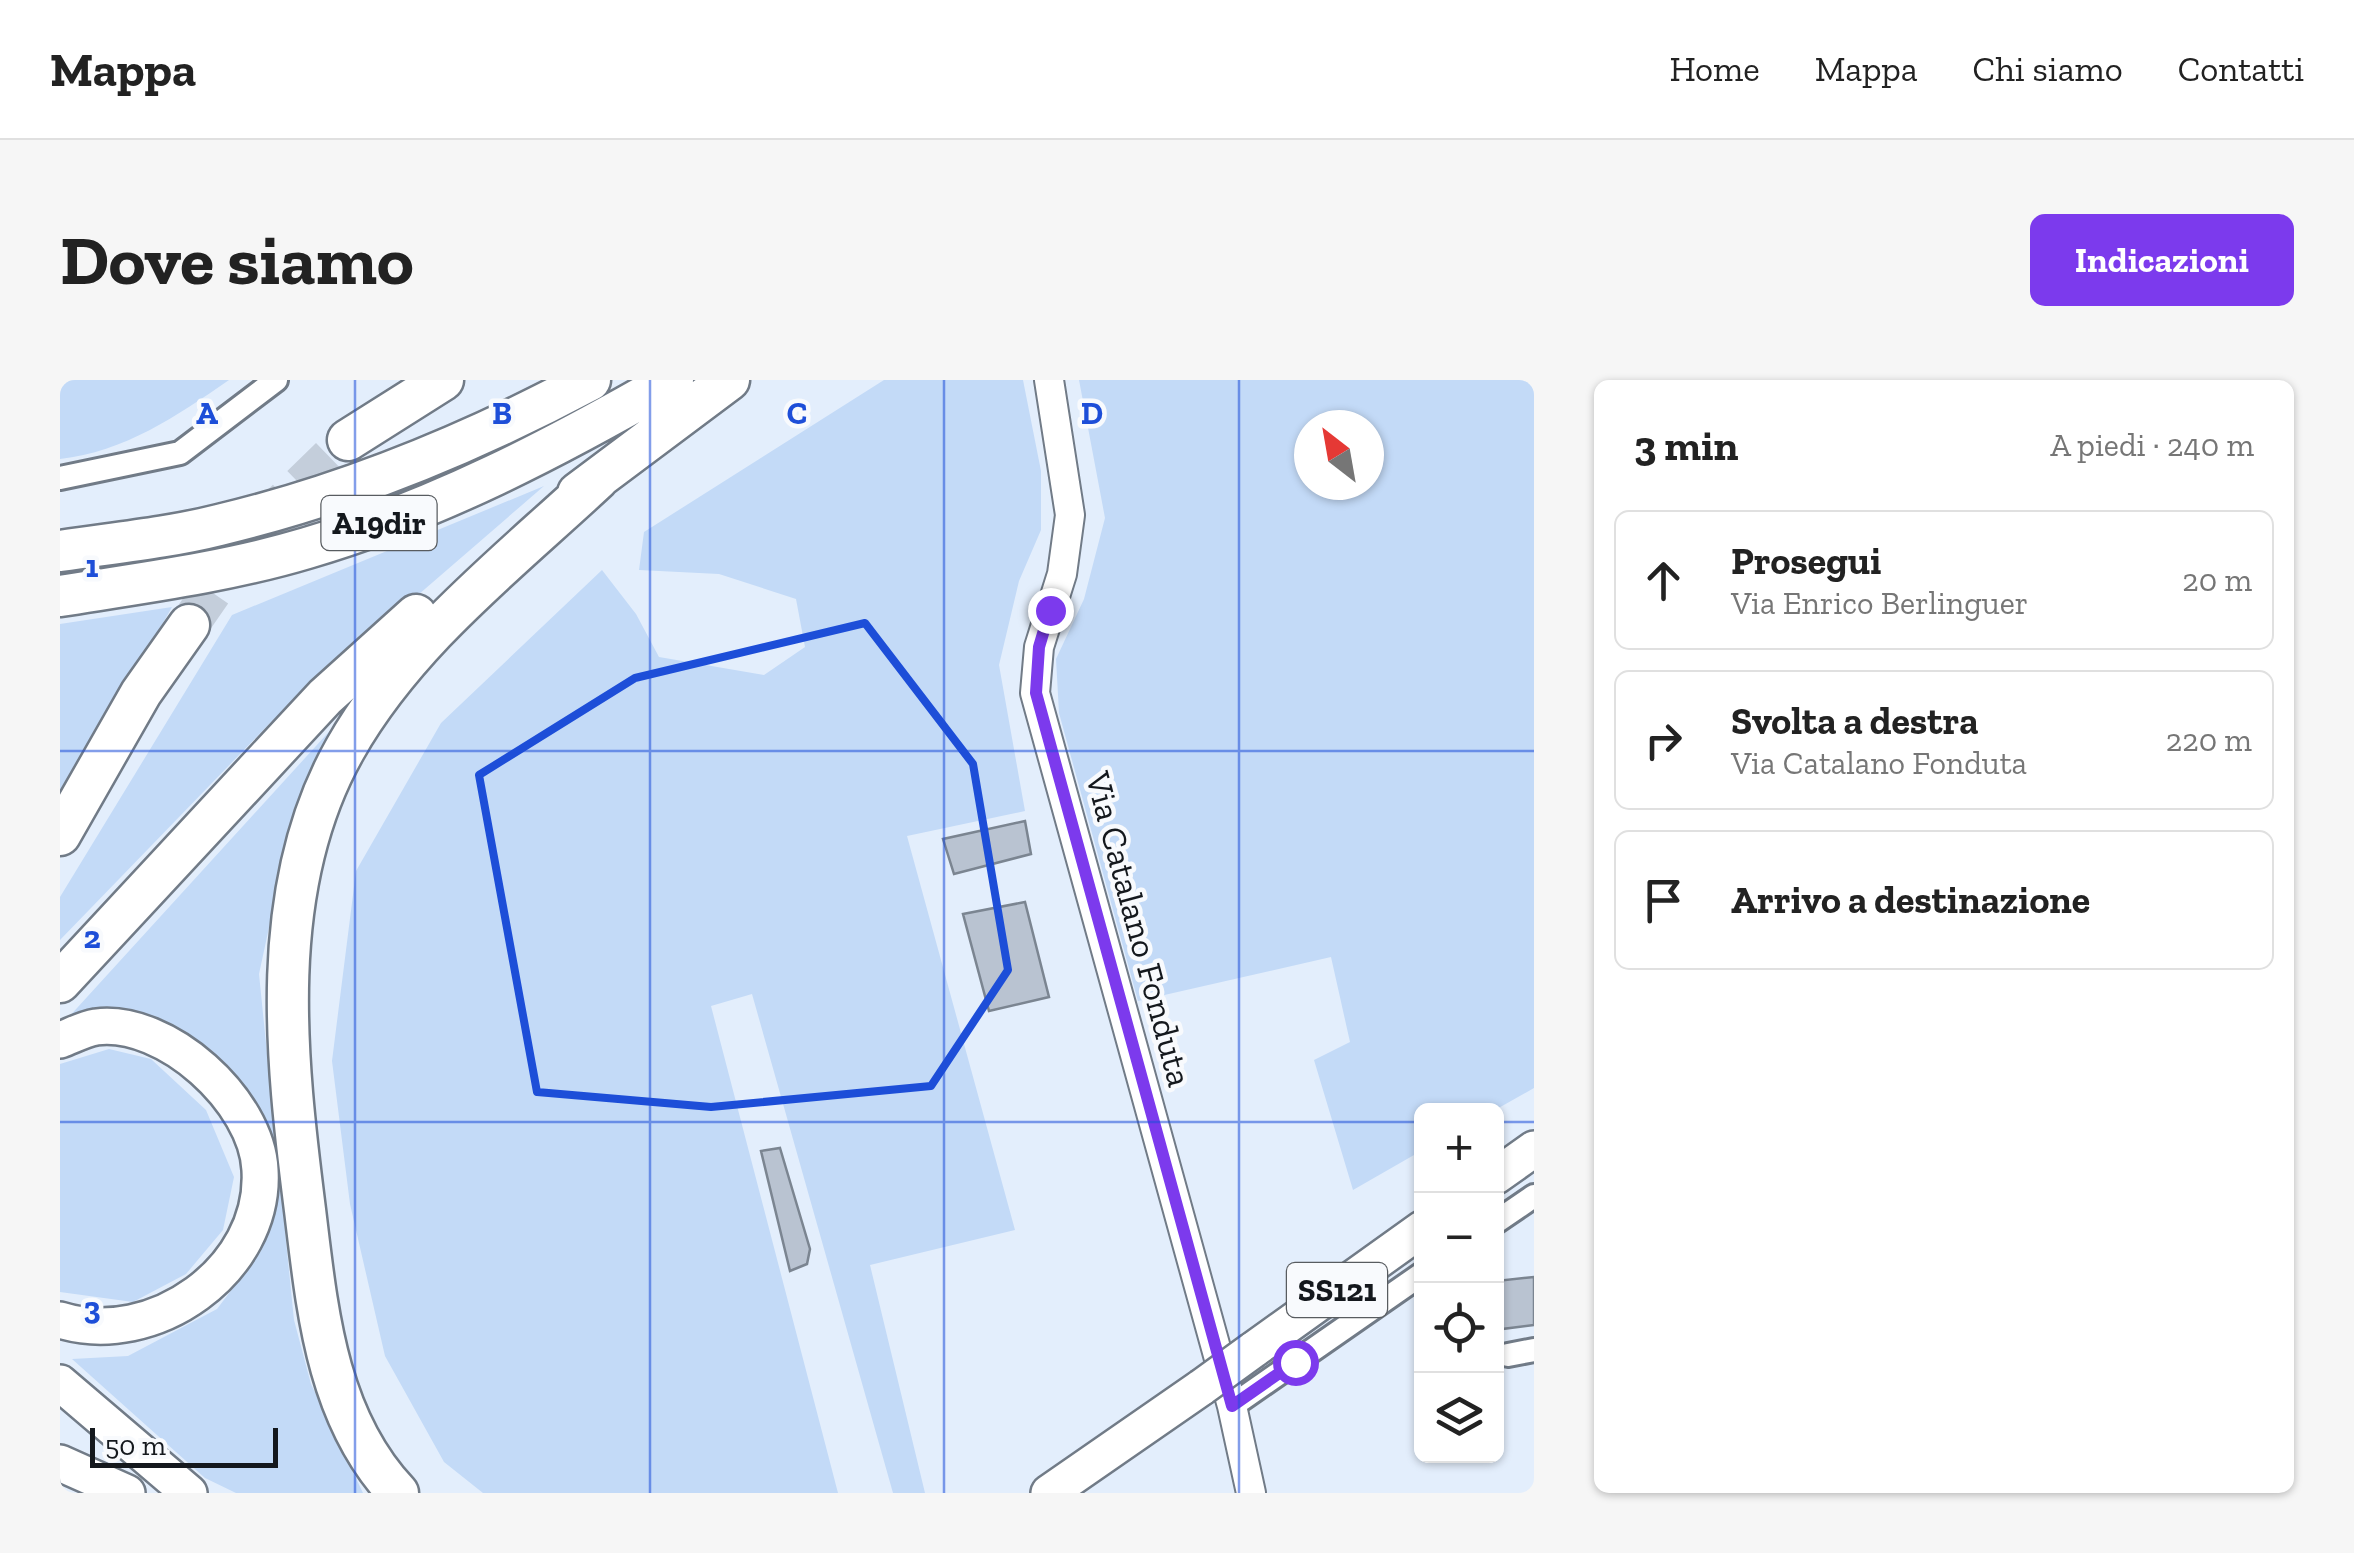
<!DOCTYPE html>
<html lang="it">
<meta charset="utf-8">
<style>
:root{--surface:#fff;--page:#f6f6f6;--text:#222;--muted:#767676;--line:#e0e0e0;--accent:#7c3aed}
body{margin:0;font-family:"Zilla Slab",serif;background:var(--page);color:var(--text)}
.controls{position:absolute;right:30px;bottom:30px;display:grid;overflow:hidden;border-radius:15px;box-shadow:0 2px 8px #0004}
.controls button{width:90px;height:90px;display:grid;place-items:center;padding:0;border:0;border-bottom:2px solid var(--line);background:var(--surface);color:var(--text);font:50px sans-serif}
.compass{position:absolute;left:1234px;top:30px;width:90px;height:90px;border-radius:50%;background:var(--surface);box-shadow:0 2px 8px #0004;rotate:329deg}
.scale{position:absolute;left:30px;bottom:25px;width:188px;box-sizing:border-box;padding-left:10px;border:5px solid #14181d;border-top:0;font-size:28px;line-height:35px;white-space:nowrap;color:#14181d;-webkit-text-stroke:8px #f8fafd;paint-order:stroke}
.stop{position:absolute;width:30px;height:30px;margin:-22px;border:8px solid #7c3aed;border-radius:50%;background:#fff}
.stop.end{background:#7c3aed;border-color:#fff;box-shadow:0 2px 10px #0008}
.list{margin:0;padding:0;list-style:none}
h2{display:flex;justify-content:space-between;align-items:center;height:130px;margin:0;padding:0 40px;font-size:42px}
h2 small{font-size:32px;font-weight:400;color:var(--muted)}
.list li{display:grid;grid-template-columns:65px 1fr auto;gap:30px;align-items:center;box-sizing:border-box;height:140px;margin:0 20px 20px;padding:0 20px;border:2px solid var(--line);border-radius:15px}
.list b{display:block;font-size:38px;white-space:nowrap}
.list p{margin:0;font-size:32px;white-space:nowrap;color:var(--muted)}
.list em{font-size:32px;font-style:normal;color:var(--muted)}
.icon{flex:none;width:55px;height:55px;fill:none;stroke:currentColor;stroke-width:2;stroke-linecap:round;stroke-linejoin:round}
.map{position:relative;flex:none;width:1474px;height:1113px;overflow:hidden;border-radius:15px}
header{display:flex;align-items:center;gap:60px;box-sizing:border-box;height:140px;padding:0 50px;background:var(--surface);border-bottom:2px solid var(--line)}
header strong{font-size:48px}
nav{display:flex;gap:55px;margin-inline-start:auto;font-size:35px}
.intro{display:flex;align-items:center;justify-content:space-between;box-sizing:border-box;height:240px;padding:0 60px}
h1{margin:0;font-size:70px}
.button{padding:25px 45px;border-radius:15px;background:var(--accent);color:#fff;font-size:35px;font-weight:700}
main{display:flex;gap:60px;padding:0 60px}
aside{flex:1;background:var(--surface);border-radius:15px;box-shadow:0 2px 8px #0004}
.map>svg:first-child{display:block}
.green{fill:#c3daf7;fill-rule:evenodd}
.building{fill:#b9c3d1;stroke:#7b8591;stroke-width:2.5}
.lines{fill:none;stroke-linecap:round;stroke-linejoin:round}
.motorway-tunnel{stroke:#c4cedb;stroke-width:40;stroke-dasharray:40 20;stroke-linecap:butt}
.minor-casing{stroke:#717b87;stroke-width:28}
.tertiary-casing{stroke:#717b87;stroke-width:32}
.primary-casing{stroke:#717b87;stroke-width:40}
.motorway-casing{stroke:#717b87;stroke-width:45}
.minor{stroke:#fff;stroke-width:22}
.tertiary{stroke:#fff;stroke-width:28}
.primary{stroke:#fff;stroke-width:35}
.motorway{stroke:#fff;stroke-width:40}
.primary-bridge-casing{stroke:#717b87;stroke-width:40;stroke-linecap:butt}
.primary-bridge{stroke:#fff;stroke-width:35}
.route{stroke:#7c3aed;stroke-width:12}
.marked{fill:none;stroke:#1d4ed8;stroke-width:8;stroke-linejoin:round}
.grid{fill:none;stroke:#1d4ed8;stroke-width:2.5;stroke-opacity:0.55}
.labels{text-anchor:middle;stroke-width:9;stroke-linejoin:round;paint-order:stroke}
.shield{fill:#f8fafd;stroke:#585c60;stroke-width:2.5}
.shield-label{font-size:32px;font-weight:bold;fill:#14181d}
.street-label{font-size:35px;fill:#14181d;stroke:#f8fafd}
.grid-label{font-size:32px;text-anchor:middle;font-weight:bold;fill:#1d4ed8;stroke:#f8fafd;stroke-width:9;stroke-linejoin:round;paint-order:stroke}
</style>
<header>
<strong>Mappa</strong>
<nav><a>Home</a><a>Mappa</a><a>Chi siamo</a><a>Contatti</a></nav>
</header>
<div class="intro"><h1>Dove siamo</h1><a class="button">Indicazioni</a></div>
<main>
<div class="map">
<svg width="1474" height="1113" viewBox="0 0 1474 1113">
<rect width="100%" height="100%" fill="#e3eefc"/>
<path class="green" d="M 0,0 L 169,0 C 117,36 64,72 0,79 Z
M 824,0 L 963,0 L 981,91 L 981,150 L 959,201 L 939,285 L 965,431 L 847,456 L 955,850 L 810,885 L 865,1113 L 833,1113 L 692,614 L 651,626 L 778,1113 L 423,1113 L 384,1082 L 325,976 L 290,824 L 272,681 L 296,491 L 381,343 L 542,190 L 576,234 L 599,277 L 704,295 L 745,267 L 736,219 L 659,194 L 579,190 L 584,152 Z
M 1019,0 L 1474,0 L 1474,708 L 1435,730 L 1362,731 L 1361,771 L 1293,810 L 1254,680 L 1290,662 L 1271,577 L 1078,621 L 999,333 L 996,279 L 1024,219 L 1045,138 ZM 1249,45 L 1309,45 L 1309,105 L 1249,105 Z
M 484,106 L 211,342 L 0,560 L 0,517 L 172,235 Z
M 112,227 L 0,425 L 0,244 Z
M 287,332 L 234,431 L 199,594 L 234,940 L 251,1004 L 303,1113 L 176,1113 L 145,1098 L 12,979 L 68,976 L 157,929 L 201,871 L 207,837 L 197,740 L 161,680 L 112,646 L 7,639 Z
M 49,669 L 91,679 L 146,730 L 174,797 L 163,850 L 126,894 L 73,922 L 0,912 L 0,684 Z"/>
<path class="building" d="M 965,441 L 971,474 L 894,494 L 883,459 Z
M 965,522 L 989,617 L 929,631 L 903,534 Z
M 720,768 L 750,869 L 747,884 L 730,891 L 701,771 Z
M 1474,897 L 1474,945 L 1442,949 L 1436,901 Z"/>
<g class="lines">
<path class="motorway-tunnel" d="M 129,245 L 193,152 L 288,60"/>
<g class="minor-casing">
<path id="minor" d="M 0,98 L 120,73 L 216,0
M 1436,842 L 1474,816
M 1448,975 L 1474,970
M 1172,1026 L 1362,894"/>
</g>
<g class="tertiary-casing">
<path id="tertiary" d="M 989,0 L 1010,135 L 1002,194 L 979,267 L 975,313 L 1172,1026 L 1191,1113"/>
</g>
<g class="primary-casing">
<path id="primary" d="M 0,660 C 11,656 24,649 36,647 C 106,638 197,721 200,790 C 206,890 93,969 0,940
M 1436,796 L 1474,769
M 1193,970 L 1362,849
M 0,1003 L 129,1113
M 0,1083 L 67,1113
M 989,1113 L 1142,1007"/>
</g>
<g class="motorway-casing">
<path id="motorway" d="M 288,60 L 383,0
M 518,113 L 669,0
M 0,171 C 53,163 107,158 159,145 C 289,114 412,63 530,0
M 0,216 C 82,203 167,192 247,168 C 377,130 497,67 613,0
M 0,455 L 81,313 L 129,245
M 0,602 L 265,317 L 356,235
M 338,1113 C 266,1037 257,928 245,830 C 226,680 206,508 285,369 C 346,261 448,183 538,99"/>
</g>
<use href="#minor" class="minor"/>
<use href="#tertiary" class="tertiary"/>
<use href="#primary" class="primary"/>
<use href="#motorway" class="motorway"/>
<g class="primary-bridge-casing">
<path id="primary-bridge" d="M 1142,1007 L 1193,970"/>
</g>
<use href="#primary-bridge" class="primary-bridge"/>
</g>
<g class="lines">
<path class="route" d="M 990,230 L 979,267 L 976,313 L 1172,1026 L 1235,982"/>
</g>
<path class="marked" d="M 805,243 L 913,384 L 948,590 L 871,706 L 651,727 L 477,712 L 419,395 L 575,298 Z"/>
<path class="grid" d="M 295,0 L 295,1113M 590,0 L 590,1113M 884,0 L 884,1113M 1179,0 L 1179,1113M 0,371 L 1474,371M 0,742 L 1362,742M 1436,742 L 1474,742"/>
<g class="labels">
<g class="shield">
<rect x="261.5" y="116" width="115" height="54" rx="8"/>
<rect x="1227" y="883" width="100" height="54" rx="8"/>
</g>
<g class="shield-label">
<text x="319" y="154">A19dir</text>
<text x="1277" y="921">SS121</text>
</g>
<g class="street-label">
<text transform="translate(1079 549) rotate(75)" y="12">Via Catalano Fonduta</text>
</g>
</g>
<g class="grid-label">
<text x="147" y="44">A</text>
<text x="442" y="44">B</text>
<text x="737" y="44">C</text>
<text x="1032" y="44">D</text>
<text x="32" y="197">1</text>
<text x="32" y="568">2</text>
<text x="32" y="939">3</text>
</g>
</svg>
<div class="controls">
<button>+</button>
<button>−</button>
<button><svg class="icon" aria-label="locate" viewBox="0 0 24 24"><circle cx="12" cy="12" r="6"/><path d="M12 2v4M12 18v4M2 12h4M18 12h4"/></svg></button>
<button><svg class="icon" aria-label="layers" viewBox="0 0 24 24"><path d="M12 4l9 5-9 5-9-5zM3 14l9 5 9-5"/></svg></button>
</div>
<svg class="compass" viewBox="-18 -18 36 36"><path d="M0-13l5 13h-10z" fill="#e53935"/><path d="M0 13l5-13h-10z" fill="#767676"/></svg>
<div class="scale">50 m</div>
<div class="stop" style="left:1235px;top:982px"></div>
<div class="stop end" style="left:990px;top:230px"></div>
</div>
<aside>
<h2>3 min<small>A piedi · 240 m</small></h2>
<ul class="list">
<li><svg class="icon" aria-label="ahead" viewBox="0 0 24 24"><path d="M12 20V5M6 11l6-6 6 6"/></svg><div><b>Prosegui</b><p>Via Enrico Berlinguer</p></div><em>20 m</em></li>
<li><svg class="icon" aria-label="right" viewBox="0 0 24 24"><path d="M7 20v-9h11M14 6l5 5-5 5"/></svg><div><b>Svolta a destra</b><p>Via Catalano Fonduta</p></div><em>220 m</em></li>
<li><svg class="icon" aria-label="arrive" viewBox="0 0 24 24"><path d="M6 21V4h12l-3 4 3 4H6"/></svg><div><b>Arrivo a destinazione</b></div></li>
</ul>
</aside>
</main>
